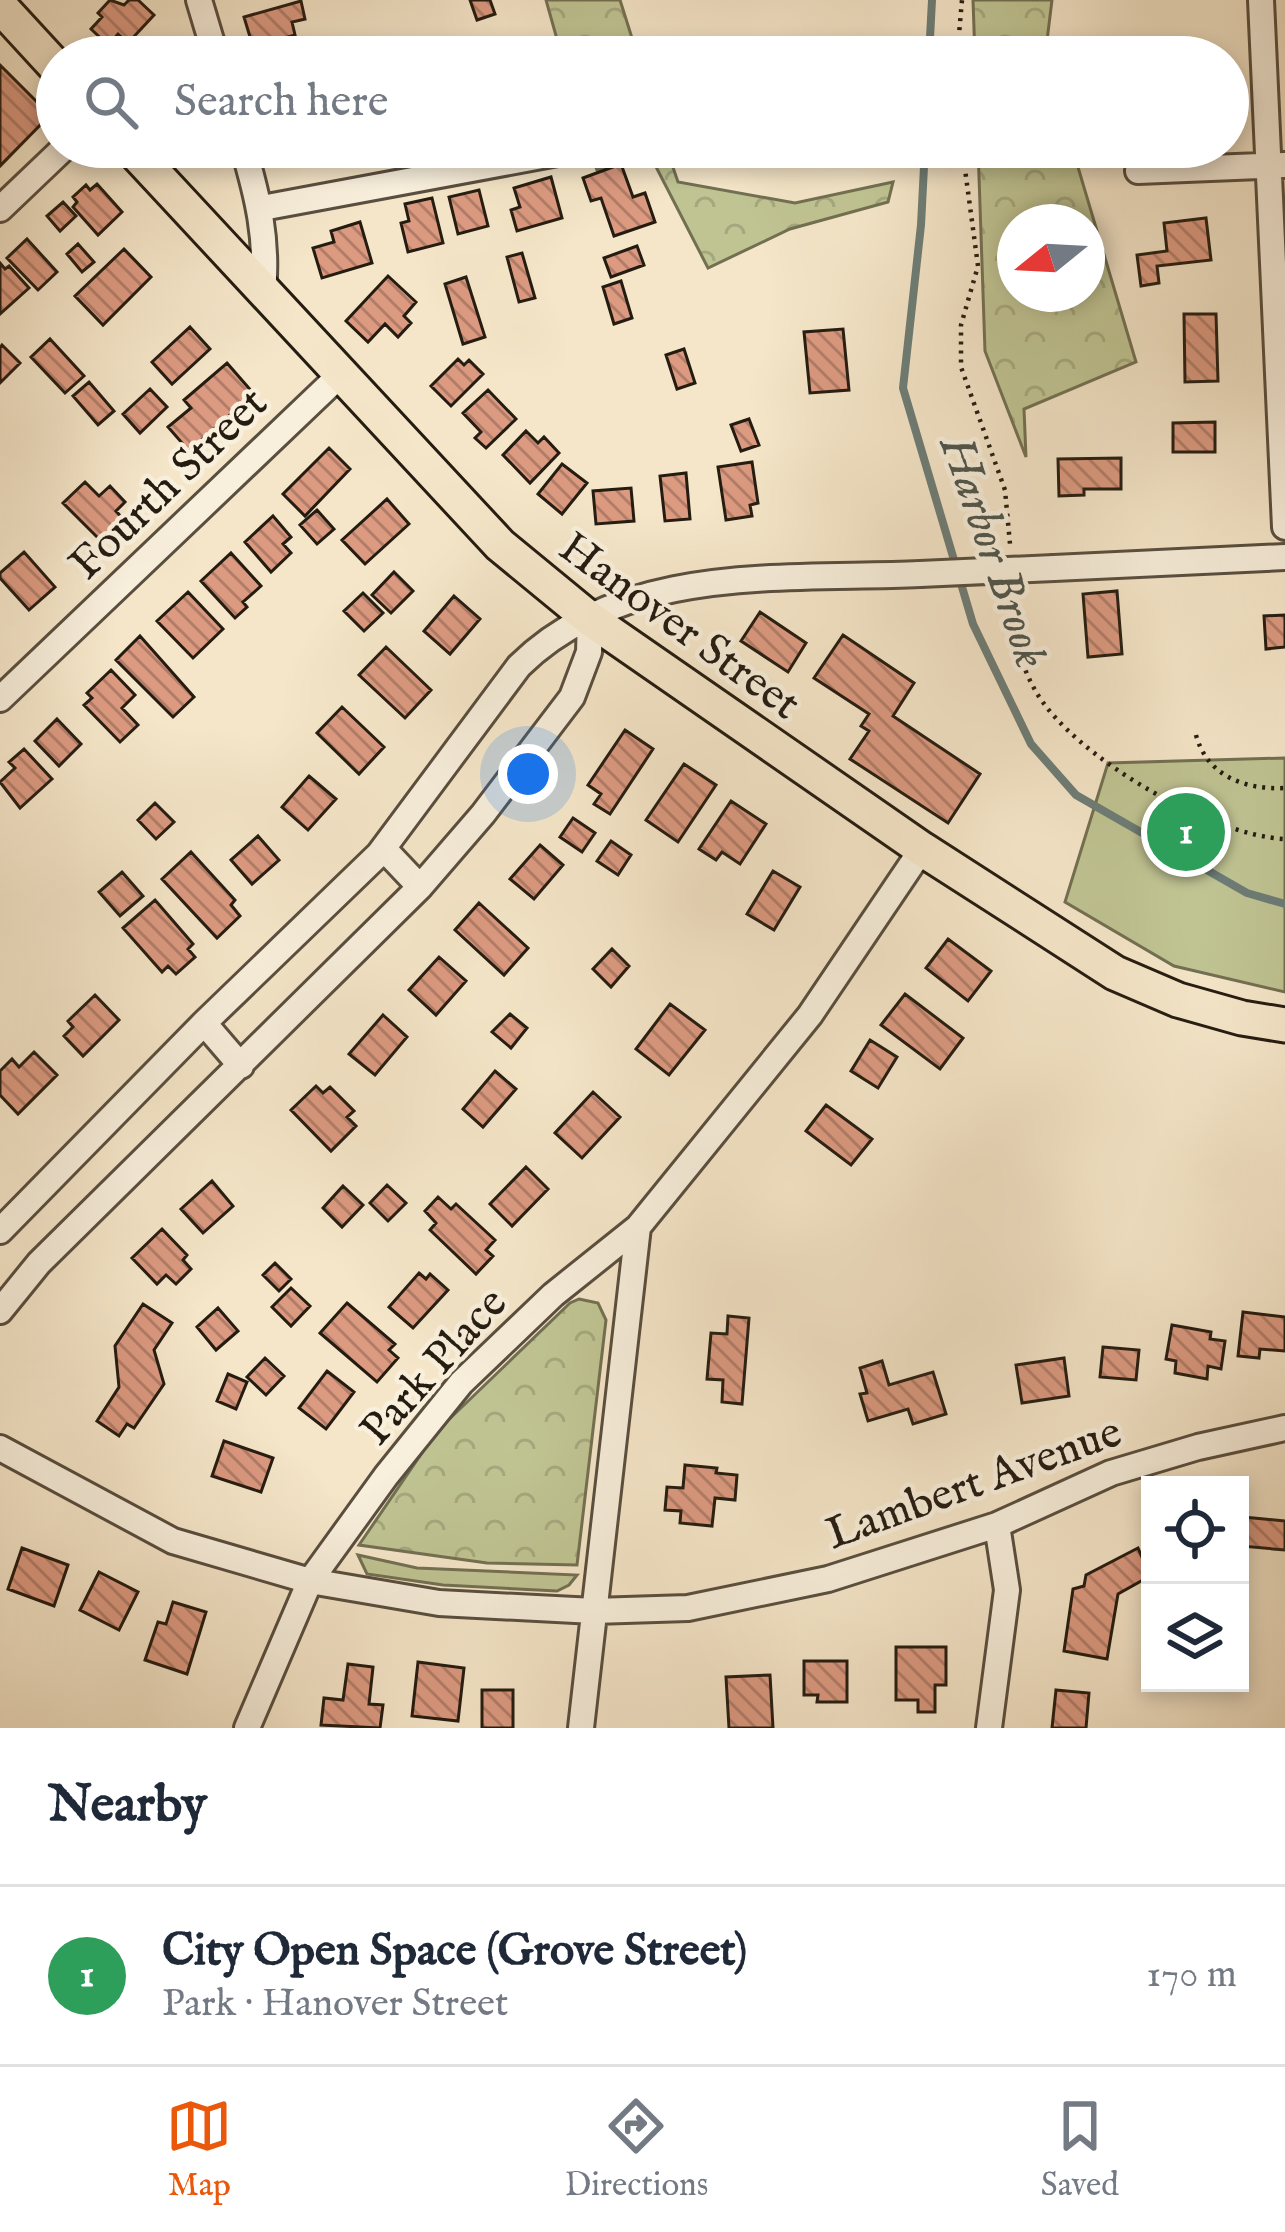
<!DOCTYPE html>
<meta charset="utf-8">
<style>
:root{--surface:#fff;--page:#f2f2f3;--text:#1f2937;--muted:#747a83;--line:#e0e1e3;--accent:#ea580c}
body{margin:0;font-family:"IM FELL English",serif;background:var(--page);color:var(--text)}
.controls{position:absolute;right:36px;bottom:36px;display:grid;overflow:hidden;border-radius:0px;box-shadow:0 6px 18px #0003}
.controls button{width:108px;height:108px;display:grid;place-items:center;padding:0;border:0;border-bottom:3px solid var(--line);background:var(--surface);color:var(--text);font:60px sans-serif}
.compass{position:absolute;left:997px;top:204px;width:108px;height:108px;border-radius:50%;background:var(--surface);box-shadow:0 6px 18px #0003;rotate:252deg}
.you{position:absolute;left:528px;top:774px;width:42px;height:42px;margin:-30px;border:9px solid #fff;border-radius:50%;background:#1a73e8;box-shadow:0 0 0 18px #1a73e833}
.badge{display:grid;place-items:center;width:78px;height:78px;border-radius:50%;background:var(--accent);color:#fff;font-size:39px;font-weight:700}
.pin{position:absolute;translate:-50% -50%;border:6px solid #fff;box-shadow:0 3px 12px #0006}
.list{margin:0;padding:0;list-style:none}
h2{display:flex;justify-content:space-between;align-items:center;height:156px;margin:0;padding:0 48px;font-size:51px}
h2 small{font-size:39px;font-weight:400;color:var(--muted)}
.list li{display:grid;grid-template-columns:78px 1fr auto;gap:36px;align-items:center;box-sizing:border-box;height:180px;padding:0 48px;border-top:3px solid var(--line)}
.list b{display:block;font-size:45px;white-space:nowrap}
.list p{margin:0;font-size:39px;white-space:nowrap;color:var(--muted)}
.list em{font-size:39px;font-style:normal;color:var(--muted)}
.icon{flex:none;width:66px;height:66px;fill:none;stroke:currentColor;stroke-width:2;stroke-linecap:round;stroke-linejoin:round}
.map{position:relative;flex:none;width:1285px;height:1728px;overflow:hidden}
.search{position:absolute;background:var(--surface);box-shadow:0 6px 18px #0003;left:36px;right:36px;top:36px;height:132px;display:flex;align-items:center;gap:30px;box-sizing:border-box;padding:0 42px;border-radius:66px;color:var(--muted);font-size:45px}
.sheet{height:336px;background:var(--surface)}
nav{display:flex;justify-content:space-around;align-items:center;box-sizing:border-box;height:168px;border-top:3px solid var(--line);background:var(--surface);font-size:33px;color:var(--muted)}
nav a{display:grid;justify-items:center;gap:6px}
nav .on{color:var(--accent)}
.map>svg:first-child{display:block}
.green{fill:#c0c493;stroke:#727052;stroke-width:3}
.forest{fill:url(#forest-crowns);stroke:#727052;stroke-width:3;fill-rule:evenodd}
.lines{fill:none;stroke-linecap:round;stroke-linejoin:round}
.stream{stroke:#6d7d77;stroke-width:8}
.building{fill:url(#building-back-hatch);stroke:#251c11;stroke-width:3}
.minor-casing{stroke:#594e3f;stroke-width:30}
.major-casing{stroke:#251c11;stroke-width:39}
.path{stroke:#251c11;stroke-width:4.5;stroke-dasharray:3 6;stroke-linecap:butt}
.minor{stroke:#f8efdc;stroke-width:24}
.major{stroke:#f5e6c9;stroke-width:33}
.minor-bridge-casing{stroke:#594e3f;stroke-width:30;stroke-linecap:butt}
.minor-bridge{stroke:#f8efdc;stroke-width:24}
.labels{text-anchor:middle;stroke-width:9;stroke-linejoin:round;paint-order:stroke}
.street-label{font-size:45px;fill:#251c11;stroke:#f8efdc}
.water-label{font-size:48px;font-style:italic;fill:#4f554c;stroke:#f8efdc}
</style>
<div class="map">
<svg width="1285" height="1728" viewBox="0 0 1285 1728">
<defs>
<pattern id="forest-crowns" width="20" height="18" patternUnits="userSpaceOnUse" patternTransform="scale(3)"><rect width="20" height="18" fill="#c0c493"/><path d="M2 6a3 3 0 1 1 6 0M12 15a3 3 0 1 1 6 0" fill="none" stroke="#a5a87e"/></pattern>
<pattern id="building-back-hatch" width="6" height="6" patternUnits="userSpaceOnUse" patternTransform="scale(3)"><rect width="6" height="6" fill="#dc9a81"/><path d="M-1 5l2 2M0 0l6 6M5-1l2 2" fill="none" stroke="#b27d68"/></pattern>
</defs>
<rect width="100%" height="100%" fill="#f5e6c9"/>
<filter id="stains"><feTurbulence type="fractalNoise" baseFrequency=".00167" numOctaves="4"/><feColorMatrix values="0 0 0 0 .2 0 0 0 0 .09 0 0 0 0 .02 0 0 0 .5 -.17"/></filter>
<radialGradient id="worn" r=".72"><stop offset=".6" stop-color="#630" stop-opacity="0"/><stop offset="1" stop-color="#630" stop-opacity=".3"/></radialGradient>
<path class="green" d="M 1285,758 L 1285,992 L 1174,966 L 1065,902 L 1108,763 Z
M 358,1555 L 417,1568 L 577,1575 L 569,1585 L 557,1591 L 443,1585 L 367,1574 Z"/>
<path class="forest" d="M 546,0 L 620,0 L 638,57 L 562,57 Z
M 973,0 L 1052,0 L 1045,57 L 975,57 Z
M 588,147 L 666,147 L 678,182 L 795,203 L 893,182 L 888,202 L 790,229 L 708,268 L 652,159 L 597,170 Z
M 978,147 L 1072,147 L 1136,362 L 1024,409 L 1026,457 L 985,351 ZM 1015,222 L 1087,222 L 1087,294 L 1015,294 Z
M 579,1299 L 598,1303 L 606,1320 L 577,1565 L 487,1563 L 359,1545 L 437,1431 L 570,1303 Z"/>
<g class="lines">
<path class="stream" d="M 929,57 L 932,0
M 925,147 L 921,225 L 903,388 L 973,624 L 1031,744 L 1076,795 L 1247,893 L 1285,904"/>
</g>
<path class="building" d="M 110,0 L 124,5 L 129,0 L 138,0 L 154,15 L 128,43 L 118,34 L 108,45 L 91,29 L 102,17 L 98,13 Z
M 470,0 L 490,0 L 495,14 L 477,20 Z
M 301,1 L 305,19 L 292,22 L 295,35 L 253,47 L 244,17 Z
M 1206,49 L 1206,57 L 1164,57 L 1164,52 Z
M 0,65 L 50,115 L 0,166 Z
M 621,164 L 633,197 L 645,193 L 655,222 L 614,236 L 601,198 L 591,201 L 583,178 Z
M 551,177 L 562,218 L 517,231 L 511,210 L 520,207 L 514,188 Z
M 97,184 L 122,212 L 98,235 L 73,207 L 77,202 L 73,197 L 86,185 L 90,190 Z
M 479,190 L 488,226 L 458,234 L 449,197 Z
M 432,198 L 443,243 L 408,252 L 401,223 L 409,221 L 405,204 Z
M 63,202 L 76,216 L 60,231 L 47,216 Z
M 1206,218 L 1211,260 L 1157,266 L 1159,283 L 1141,286 L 1137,255 L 1167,251 L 1164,223 Z
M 360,222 L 372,263 L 322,278 L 313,248 L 334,242 L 331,231 Z
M 27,239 L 57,272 L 38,290 L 7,258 Z
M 78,244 L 94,262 L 82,272 L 67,254 Z
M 637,246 L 644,265 L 611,277 L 604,258 Z
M 124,249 L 151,277 L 103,325 L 75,296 Z
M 522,253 L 535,298 L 519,302 L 507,257 Z
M 0,263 L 5,269 L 9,266 L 29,288 L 0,314 Z
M 388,276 L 416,302 L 404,316 L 411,323 L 398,337 L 385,324 L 368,342 L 346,321 Z
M 466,277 L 485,337 L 463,344 L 445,284 Z
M 621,281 L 632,318 L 614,324 L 603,287 Z
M 1184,314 L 1216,314 L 1218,381 L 1185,382 Z
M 190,327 L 210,349 L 172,384 L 152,362 Z
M 843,329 L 849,390 L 810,393 L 804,332 Z
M 50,339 L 84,376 L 65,393 L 31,357 Z
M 2,345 L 20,363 L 0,383 L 0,348 Z
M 684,349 L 695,383 L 677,389 L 666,355 Z
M 458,359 L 464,365 L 469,360 L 483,374 L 451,406 L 431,386 Z
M 227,363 L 254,394 L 189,451 L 168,427 L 191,408 L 184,400 Z
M 89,382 L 114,411 L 98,425 L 73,396 Z
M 150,389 L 167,407 L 140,433 L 123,414 Z
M 488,390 L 516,419 L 486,448 L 475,438 L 481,432 L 463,413 Z
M 749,419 L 759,445 L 741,451 L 731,425 Z
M 1215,422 L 1215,452 L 1173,452 L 1173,423 Z
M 526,431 L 538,443 L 544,437 L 559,453 L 530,483 L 503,455 Z
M 329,448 L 350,469 L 305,516 L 283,494 Z
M 1121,458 L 1121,489 L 1084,489 L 1084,495 L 1059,496 L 1058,459 Z
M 752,462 L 758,503 L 750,505 L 752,516 L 726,520 L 718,467 Z
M 562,464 L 587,483 L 562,514 L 538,494 Z
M 686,473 L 690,519 L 665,521 L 660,476 Z
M 85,482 L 99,496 L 110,486 L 125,502 L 116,511 L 123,519 L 101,541 L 63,503 Z
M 631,488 L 634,521 L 596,524 L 593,491 Z
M 387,499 L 409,524 L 365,564 L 342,540 Z
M 317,510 L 334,529 L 317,544 L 300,525 Z
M 273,516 L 291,537 L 283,544 L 291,553 L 271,572 L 245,542 Z
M 24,552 L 55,587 L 29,610 L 0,578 L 0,573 Z
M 231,553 L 261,586 L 243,602 L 247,607 L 235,618 L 201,581 Z
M 394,572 L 413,591 L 391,613 L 372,595 Z
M 1117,591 L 1122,654 L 1088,657 L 1083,594 Z
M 188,592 L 223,629 L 193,658 L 157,621 Z
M 363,593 L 383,613 L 364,631 L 344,611 Z
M 454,596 L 480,619 L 450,654 L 424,631 Z
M 760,612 L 806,643 L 788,672 L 741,641 Z
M 1285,615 L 1285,647 L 1266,649 L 1264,616 Z
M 843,635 L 914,683 L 893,716 L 980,774 L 948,823 L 850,759 L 869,731 L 861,726 L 869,714 L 814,678 Z
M 140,636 L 194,697 L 173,717 L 116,660 Z
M 386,647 L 431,690 L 405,718 L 359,675 Z
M 111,670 L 135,695 L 122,708 L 138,725 L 120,742 L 84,705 L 92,698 L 87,693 Z
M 342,707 L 384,747 L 359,774 L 317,733 Z
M 57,719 L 81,744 L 59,766 L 35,741 Z
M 625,730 L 653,749 L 610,814 L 594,804 L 601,794 L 588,785 Z
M 24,749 L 52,779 L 20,808 L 0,782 L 15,768 L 9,762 Z
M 684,764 L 716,785 L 678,842 L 646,820 Z
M 309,776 L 336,799 L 308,830 L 282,807 Z
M 731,801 L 766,824 L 740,864 L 722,852 L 716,860 L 699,849 Z
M 155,803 L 174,822 L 156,839 L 138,820 Z
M 573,818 L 595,833 L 582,852 L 560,837 Z
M 258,836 L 279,860 L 252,884 L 231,860 Z
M 611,841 L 631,855 L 618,875 L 597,861 Z
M 540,845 L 563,865 L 534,899 L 510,879 Z
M 191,852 L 235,900 L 231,905 L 240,916 L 217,938 L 162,879 Z
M 773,871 L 800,887 L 774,930 L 747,914 Z
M 122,872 L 143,896 L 120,916 L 99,892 Z
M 155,900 L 193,944 L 188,949 L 195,957 L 176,974 L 168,966 L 162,972 L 123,928 Z
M 479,903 L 528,948 L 504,975 L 455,930 Z
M 948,939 L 991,971 L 968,1001 L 926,968 Z
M 612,949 L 629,966 L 611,987 L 593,969 Z
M 439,957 L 466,981 L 436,1015 L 409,990 Z
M 905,994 L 963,1038 L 940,1069 L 881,1025 Z
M 95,995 L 119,1020 L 83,1056 L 64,1036 L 73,1027 L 68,1021 Z
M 670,1004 L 705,1030 L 669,1075 L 636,1049 Z
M 510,1014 L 527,1028 L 511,1048 L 492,1032 Z
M 383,1015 L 407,1037 L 375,1075 L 349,1054 Z
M 870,1040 L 897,1057 L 878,1088 L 851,1071 Z
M 34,1052 L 57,1075 L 18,1114 L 0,1095 L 0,1071 L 12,1059 L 19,1067 Z
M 495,1071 L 516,1089 L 483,1127 L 463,1109 Z
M 316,1086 L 323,1093 L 330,1087 L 354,1111 L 347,1117 L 356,1126 L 331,1151 L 291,1110 Z
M 593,1092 L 620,1117 L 582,1158 L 555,1133 Z
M 826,1105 L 872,1139 L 851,1165 L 806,1131 Z
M 526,1167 L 548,1189 L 512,1226 L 490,1204 Z
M 212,1181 L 233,1206 L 203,1233 L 181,1209 Z
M 387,1185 L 406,1203 L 388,1221 L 370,1203 Z
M 343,1186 L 363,1205 L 342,1227 L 323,1208 Z
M 438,1197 L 451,1209 L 456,1204 L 495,1240 L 486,1250 L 493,1256 L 476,1274 L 430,1230 L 436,1223 L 425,1211 Z
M 162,1229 L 187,1255 L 183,1260 L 191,1269 L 176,1284 L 166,1275 L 157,1284 L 132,1258 Z
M 275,1263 L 291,1279 L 279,1291 L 263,1275 Z
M 419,1273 L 426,1279 L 430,1274 L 448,1290 L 413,1328 L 389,1307 Z
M 291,1288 L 310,1306 L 291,1326 L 272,1307 Z
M 347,1303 L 395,1344 L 389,1350 L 398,1358 L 377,1382 L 320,1333 Z
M 143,1304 L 172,1323 L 154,1350 L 164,1384 L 134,1428 L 127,1424 L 119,1436 L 97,1421 L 119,1387 L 115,1346 Z
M 218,1308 L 238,1331 L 216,1350 L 197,1327 Z
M 1243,1312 L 1285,1317 L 1285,1351 L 1260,1349 L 1259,1358 L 1238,1356 Z
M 728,1316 L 749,1318 L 742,1404 L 722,1402 L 723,1380 L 707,1379 L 711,1333 L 727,1334 Z
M 1172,1325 L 1211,1332 L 1210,1339 L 1225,1341 L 1221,1369 L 1208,1366 L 1207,1379 L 1175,1373 L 1176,1361 L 1166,1359 Z
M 1103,1347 L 1139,1350 L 1136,1380 L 1100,1377 Z
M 265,1358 L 284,1376 L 266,1395 L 247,1377 Z
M 1064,1358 L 1069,1396 L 1022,1403 L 1016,1365 Z
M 882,1361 L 889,1385 L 933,1372 L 946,1414 L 913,1424 L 908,1409 L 868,1421 L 860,1394 L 867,1393 L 860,1368 Z
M 327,1371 L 354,1392 L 326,1429 L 299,1408 Z
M 228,1374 L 247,1382 L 236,1409 L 217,1401 Z
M 224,1441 L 273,1458 L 261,1492 L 212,1476 Z
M 685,1465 L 717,1468 L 716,1473 L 737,1475 L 735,1500 L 715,1498 L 712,1526 L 680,1523 L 681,1511 L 665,1510 L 667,1487 L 683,1488 Z
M 1243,1517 L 1285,1521 L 1285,1550 L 1241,1546 Z
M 22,1548 L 68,1565 L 54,1606 L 8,1589 Z
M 1138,1548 L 1150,1576 L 1118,1594 L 1107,1659 L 1064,1651 L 1073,1589 L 1084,1586 L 1086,1575 Z
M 99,1572 L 138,1592 L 119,1630 L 80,1610 Z
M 173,1602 L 206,1612 L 187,1674 L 145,1660 L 158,1622 L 166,1624 Z
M 896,1647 L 946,1647 L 946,1685 L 935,1685 L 935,1712 L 918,1712 L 918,1700 L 896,1700 Z
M 804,1661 L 847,1661 L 847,1702 L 817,1702 L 818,1695 L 804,1695 Z
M 418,1662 L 464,1668 L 458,1721 L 412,1716 Z
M 348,1664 L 373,1667 L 369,1704 L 383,1705 L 380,1728 L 321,1725 L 324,1698 L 343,1700 Z
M 770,1675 L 773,1728 L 729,1728 L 726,1677 Z
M 482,1690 L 513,1690 L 513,1728 L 482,1728 Z
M 1056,1690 L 1089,1693 L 1086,1728 L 1052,1728 Z"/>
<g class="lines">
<g class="minor-casing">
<path id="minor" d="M 199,0 L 216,57
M 1261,0 L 1285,527
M 243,147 C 258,197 268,240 263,292
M 1138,171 L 1285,165
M 262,208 L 590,147
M 0,209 L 65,147
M 1054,568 L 1285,557
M 0,699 L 340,375
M 384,849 L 420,887
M 204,1023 L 241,1066
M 0,1231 L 204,1023 L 379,854 L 519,666 C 623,563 785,580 920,574
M 0,1311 L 39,1263 L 420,887 L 483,814 L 572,697 L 589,652 L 590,619
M 0,1448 L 173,1541 L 310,1581 L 439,1603 L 594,1611 L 688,1608 L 828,1579 L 997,1525 L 1111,1473 L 1198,1447 L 1285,1428
M 247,1728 L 310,1581 L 386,1476 L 461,1383 L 553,1295 L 638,1227 L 810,1015 L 922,849
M 581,1728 L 638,1227
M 989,1728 L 1007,1590 L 997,1525"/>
</g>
<g class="major-casing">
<path id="major" d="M 0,6 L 57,68
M 130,147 L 500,545 L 590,619 L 922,849 L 1115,973 L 1178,1000 L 1242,1018 L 1285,1025"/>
</g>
<path class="path" d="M 957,57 L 962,0
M 962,147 L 978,266 L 961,325 L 961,367 L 1005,490 L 1010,544
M 1012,591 C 1014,627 1017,659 1035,690 C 1072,756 1211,836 1285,839
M 1196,735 C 1207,776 1245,790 1285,788"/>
<use href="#minor" class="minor"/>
<use href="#major" class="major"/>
<g class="minor-bridge-casing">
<path id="minor-bridge" d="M 920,574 L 1054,568"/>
</g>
<use href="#minor-bridge" class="minor-bridge"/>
</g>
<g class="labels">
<g class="street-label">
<text transform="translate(167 482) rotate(-44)" y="16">Fourth Street</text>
<text transform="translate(681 624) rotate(36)" y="16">Hanover Street</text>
<text transform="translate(432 1365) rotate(-48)" y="16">Park Place</text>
<text transform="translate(973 1481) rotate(-20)" y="16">Lambert Avenue</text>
</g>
<g class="water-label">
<text transform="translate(996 551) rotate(71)" y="17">Harbor Brook</text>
</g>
</g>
<rect width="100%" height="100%" filter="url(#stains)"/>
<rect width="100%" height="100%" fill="url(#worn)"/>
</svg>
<div class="controls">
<button><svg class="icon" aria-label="locate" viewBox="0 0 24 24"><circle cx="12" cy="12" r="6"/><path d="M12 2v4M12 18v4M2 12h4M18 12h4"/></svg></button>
<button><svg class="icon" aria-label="layers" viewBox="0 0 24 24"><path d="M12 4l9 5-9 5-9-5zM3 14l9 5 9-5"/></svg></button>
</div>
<svg class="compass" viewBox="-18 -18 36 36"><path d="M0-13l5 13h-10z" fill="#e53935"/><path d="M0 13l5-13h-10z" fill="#747a83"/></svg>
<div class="you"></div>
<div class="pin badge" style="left:1186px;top:832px;background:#2e9e5b">1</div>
<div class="search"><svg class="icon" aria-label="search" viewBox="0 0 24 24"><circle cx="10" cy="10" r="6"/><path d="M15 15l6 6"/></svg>Search here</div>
</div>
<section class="sheet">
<h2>Nearby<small></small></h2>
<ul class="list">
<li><span class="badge" style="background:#2e9e5b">1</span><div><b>City Open Space (Grove Street)</b><p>Park · Hanover Street</p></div><em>170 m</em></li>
</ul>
</section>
<nav>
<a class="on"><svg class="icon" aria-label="map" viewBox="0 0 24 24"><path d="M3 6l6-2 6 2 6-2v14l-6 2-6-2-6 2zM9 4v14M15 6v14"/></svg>Map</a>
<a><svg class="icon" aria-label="directions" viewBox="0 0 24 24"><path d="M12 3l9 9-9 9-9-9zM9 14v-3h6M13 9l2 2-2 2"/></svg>Directions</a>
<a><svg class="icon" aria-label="saved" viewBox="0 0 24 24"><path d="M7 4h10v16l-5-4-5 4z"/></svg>Saved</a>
</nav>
